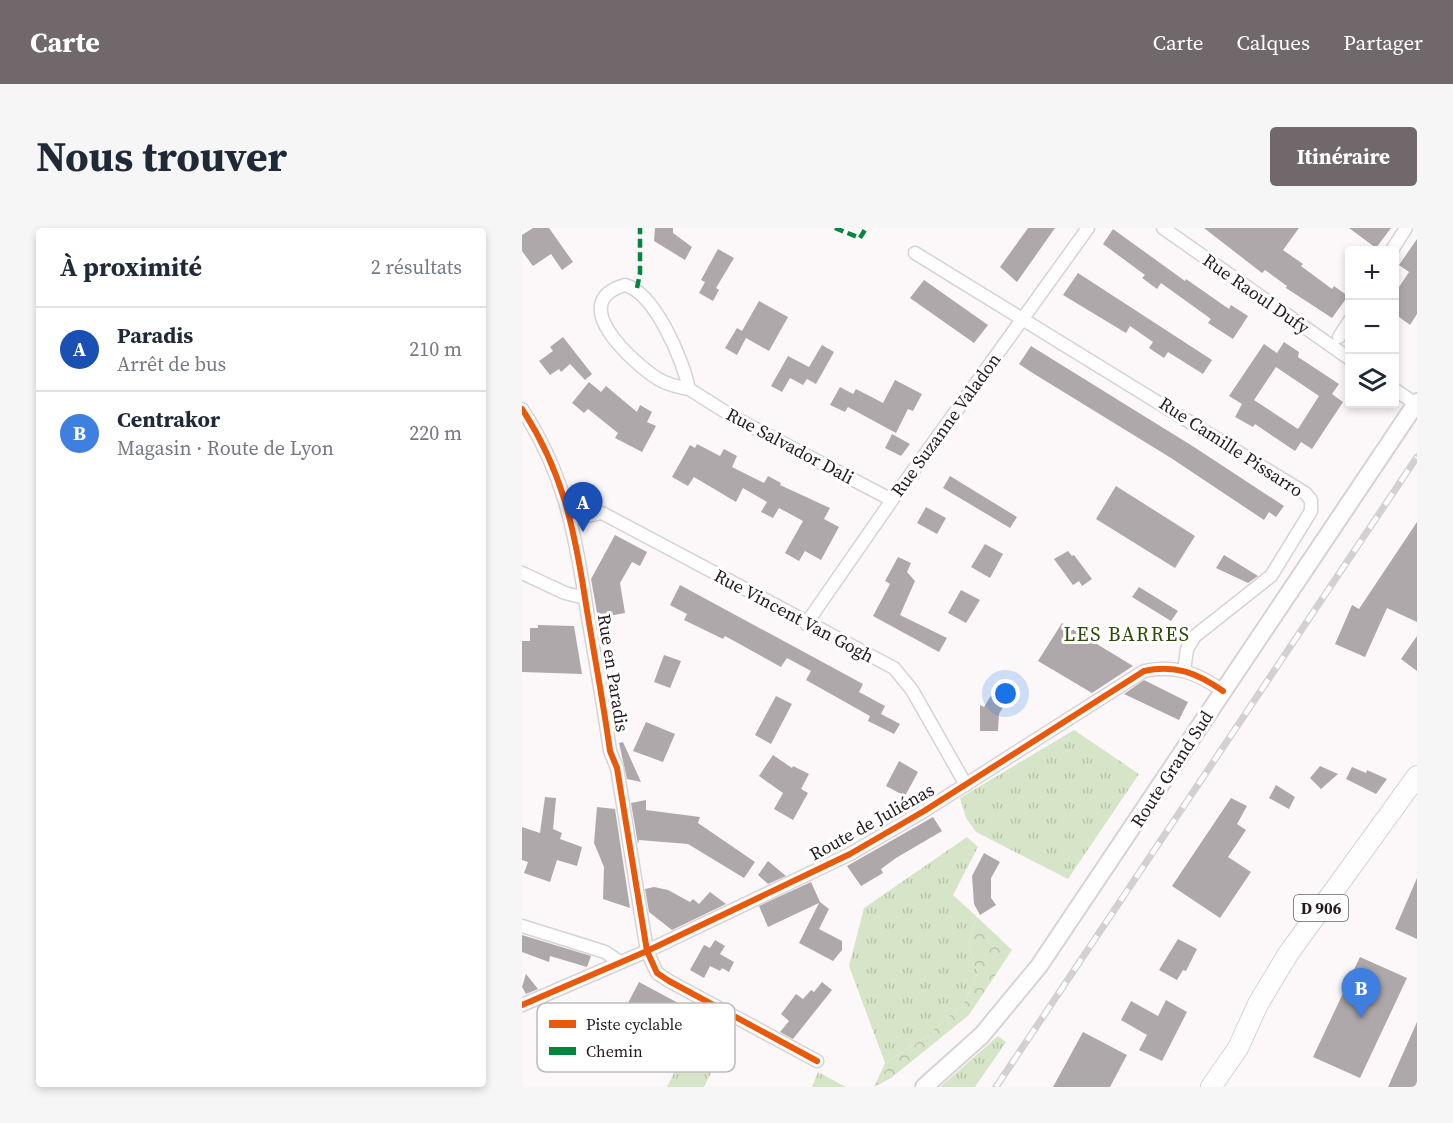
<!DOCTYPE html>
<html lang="fr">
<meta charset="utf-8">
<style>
:root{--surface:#fff;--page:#f6f6f7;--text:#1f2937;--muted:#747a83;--line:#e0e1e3;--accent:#70686b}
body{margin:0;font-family:"Source Serif 4",serif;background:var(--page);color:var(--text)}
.controls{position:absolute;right:18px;top:18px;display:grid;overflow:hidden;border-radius:6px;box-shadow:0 3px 9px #0003}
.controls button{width:54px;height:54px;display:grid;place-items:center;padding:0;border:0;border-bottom:2px solid var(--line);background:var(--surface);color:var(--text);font:30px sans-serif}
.you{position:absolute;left:484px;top:466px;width:21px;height:21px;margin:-15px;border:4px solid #fff;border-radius:50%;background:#1a73e8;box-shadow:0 0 0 9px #1a73e833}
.badge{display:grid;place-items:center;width:39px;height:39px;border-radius:50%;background:var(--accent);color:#fff;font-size:20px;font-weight:700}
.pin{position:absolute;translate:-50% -50px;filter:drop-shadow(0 2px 3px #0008)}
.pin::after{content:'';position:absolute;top:32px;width:21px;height:18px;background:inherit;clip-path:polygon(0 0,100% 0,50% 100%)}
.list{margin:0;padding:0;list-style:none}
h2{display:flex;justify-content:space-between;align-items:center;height:78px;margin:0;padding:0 24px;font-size:26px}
h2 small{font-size:20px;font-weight:400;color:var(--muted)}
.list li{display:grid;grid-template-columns:39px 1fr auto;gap:18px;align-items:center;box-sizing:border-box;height:84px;padding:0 24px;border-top:2px solid var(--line)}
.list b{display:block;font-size:22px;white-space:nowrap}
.list p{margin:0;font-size:20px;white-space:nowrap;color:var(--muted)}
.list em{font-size:20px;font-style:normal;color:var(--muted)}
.icon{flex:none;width:33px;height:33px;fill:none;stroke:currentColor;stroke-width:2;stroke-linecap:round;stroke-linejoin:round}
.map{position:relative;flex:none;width:895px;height:859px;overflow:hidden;border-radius:6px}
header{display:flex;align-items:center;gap:36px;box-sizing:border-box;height:84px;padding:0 30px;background:var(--accent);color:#fff}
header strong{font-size:28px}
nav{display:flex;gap:33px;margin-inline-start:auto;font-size:21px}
.intro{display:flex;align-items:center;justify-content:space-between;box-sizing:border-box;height:144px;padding:0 36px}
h1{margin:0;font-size:42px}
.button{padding:15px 27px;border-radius:6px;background:var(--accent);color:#fff;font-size:21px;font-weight:700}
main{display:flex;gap:36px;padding:0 36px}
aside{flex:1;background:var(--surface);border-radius:6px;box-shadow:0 3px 9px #0003}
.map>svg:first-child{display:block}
.grass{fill:url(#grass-tufts)}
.forest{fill:url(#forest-crowns)}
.building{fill:#aea8aa;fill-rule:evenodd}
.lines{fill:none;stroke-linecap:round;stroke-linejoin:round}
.street-casing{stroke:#d8d2d4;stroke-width:15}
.secondary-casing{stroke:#d8d2d4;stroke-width:20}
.primary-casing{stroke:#d8d2d4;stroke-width:22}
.street{stroke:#fffefe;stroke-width:12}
.secondary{stroke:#fffefe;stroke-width:16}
.primary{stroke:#fffefe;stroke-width:20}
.rail-casing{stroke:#d2d0d0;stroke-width:7}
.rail{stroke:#fff;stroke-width:4.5;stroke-dasharray:14;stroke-linecap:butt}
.quiet{stroke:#00873e;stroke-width:4.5;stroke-dasharray:9 4.5;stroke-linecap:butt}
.cycleway-casing{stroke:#fff;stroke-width:10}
.cycleway{stroke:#e8590c;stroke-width:6}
.labels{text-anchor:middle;stroke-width:6;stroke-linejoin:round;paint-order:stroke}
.shield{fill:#fff;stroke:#665f62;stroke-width:1.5}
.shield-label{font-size:16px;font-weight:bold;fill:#241a1e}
.street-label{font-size:18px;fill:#241a1e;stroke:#fff}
.neighbourhood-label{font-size:20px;letter-spacing:1.5px;fill:#2d4c06;stroke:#fff}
.key{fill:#fff;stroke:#bdbabc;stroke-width:1.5}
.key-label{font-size:16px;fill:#241a1e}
</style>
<header>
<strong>Carte</strong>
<nav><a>Carte</a><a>Calques</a><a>Partager</a></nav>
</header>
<div class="intro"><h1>Nous trouver</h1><a class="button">Itinéraire</a></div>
<main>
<aside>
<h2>À proximité<small>2 résultats</small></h2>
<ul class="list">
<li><span class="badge" style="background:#1a4fb4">A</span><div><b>Paradis</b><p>Arrêt de bus</p></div><em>210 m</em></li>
<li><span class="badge" style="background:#3f7fe0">B</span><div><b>Centrakor</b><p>Magasin · Route de Lyon</p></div><em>220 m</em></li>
</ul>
</aside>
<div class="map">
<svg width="895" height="859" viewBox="0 0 895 859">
<defs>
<pattern id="grass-tufts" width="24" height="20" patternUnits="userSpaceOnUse" patternTransform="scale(1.5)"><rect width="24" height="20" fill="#d6e5c7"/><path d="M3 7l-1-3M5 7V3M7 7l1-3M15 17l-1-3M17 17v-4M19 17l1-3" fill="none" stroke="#b8c4aa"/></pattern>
<pattern id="forest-crowns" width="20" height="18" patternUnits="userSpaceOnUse" patternTransform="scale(1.5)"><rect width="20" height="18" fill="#d6e5c7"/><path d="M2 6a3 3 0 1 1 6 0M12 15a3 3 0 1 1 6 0" fill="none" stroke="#b8c4aa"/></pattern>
</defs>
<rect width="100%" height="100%" fill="#fcf8fa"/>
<path class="grass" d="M 552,502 L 617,546 L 546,651 L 454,604 L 444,590 L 438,570 Z
M 445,609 L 456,619 L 431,667 L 455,689 C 445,714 445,720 456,745 L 442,775 L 401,811 L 363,835 L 327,738 L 342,680 Z
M 476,808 L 484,814 L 453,859 L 418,859 Z
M 169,810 L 183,816 L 204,815 L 182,859 L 145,859 Z
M 296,844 L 324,859 L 290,859 Z"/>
<path class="forest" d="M 455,689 L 490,722 L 447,787 L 369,850 L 352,859 L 363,835 L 401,811 L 442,775 L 456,745 C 445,720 445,714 455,689 Z"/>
<path class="building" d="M 11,0 L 27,0 L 51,34 L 40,42 L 29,26 L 11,38 L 0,23 L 0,7 Z
M 133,0 L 151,0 L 151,5 L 170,19 L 163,32 L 132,13 Z
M 506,0 L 533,0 L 495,54 L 478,39 Z
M 682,0 L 777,0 L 761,22 L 781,36 L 779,38 L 810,61 L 812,58 L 826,68 L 810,90 L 764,60 L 765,58 L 743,42 L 740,45 Z
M 827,0 L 869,0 L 854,20 Z
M 591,1 L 663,53 L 664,51 L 707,81 L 709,77 L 726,88 L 711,111 L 686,95 L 689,91 L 639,55 L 635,61 L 620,50 L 623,47 L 581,16 Z
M 895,11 L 895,86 L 888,97 L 873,86 L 873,65 L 887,44 L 877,37 Z
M 196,21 L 212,30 L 194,60 L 197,62 L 191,73 L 177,65 L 183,54 L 179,52 Z
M 556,45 L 690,132 L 681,146 L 646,124 L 642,130 L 627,120 L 631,114 L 608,98 L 604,105 L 541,67 Z
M 402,52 L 466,97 L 452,115 L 388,70 Z
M 237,73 L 266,89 L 247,123 L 224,110 L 215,127 L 203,120 L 215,100 L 220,103 Z
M 41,109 L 70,146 L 63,152 L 48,136 L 39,144 L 37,141 L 28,147 L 17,133 L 31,123 L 28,119 Z
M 762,114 L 777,124 L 776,129 L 817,156 L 810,166 L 821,174 L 790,221 L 779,214 L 773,223 L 733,196 L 731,199 L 713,189 L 720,176 L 707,168 L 742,116 L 755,125 ZM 754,139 L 797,168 L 776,201 L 732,172 Z
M 300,117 L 312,124 L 294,156 L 285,151 L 281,157 L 268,150 L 260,164 L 249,158 L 266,128 L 287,139 Z
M 509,118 L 672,219 L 762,278 L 754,289 L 747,284 L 742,292 L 649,230 L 509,144 L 497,136 Z
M 373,152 L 400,166 L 391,183 L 386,181 L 374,205 L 326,179 L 323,184 L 308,177 L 318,159 L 331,166 L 334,161 L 361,175 Z
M 67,154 L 79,164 L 84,158 L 115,184 L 118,177 L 130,184 L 125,194 L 134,198 L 120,224 L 93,210 L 96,205 L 66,181 L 62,185 L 50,175 Z
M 370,206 L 388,216 L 379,228 L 363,220 Z
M 175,216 L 198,228 L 202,221 L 215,228 L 210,239 L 242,255 L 246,248 L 259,255 L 258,257 L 308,280 L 302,291 L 317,299 L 299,332 L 283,323 L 277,333 L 263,325 L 281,293 L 257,280 L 251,290 L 239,284 L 245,274 L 221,260 L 214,274 L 172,249 L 166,258 L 150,249 L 168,217 L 173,220 Z
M 428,248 L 495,289 L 488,300 L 421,260 Z
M 594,258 L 673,308 L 653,340 L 574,291 Z
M 404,279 L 424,290 L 415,306 L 395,295 Z
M 895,294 L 895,394 L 865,380 L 843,429 L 813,416 L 830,377 L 837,381 Z
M 93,307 L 125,324 L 118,338 L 110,334 L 98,355 L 103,385 L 76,390 L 69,351 Z
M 463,316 L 481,326 L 468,350 L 449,339 Z
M 546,323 L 550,328 L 552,327 L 570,351 L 560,358 L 557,353 L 551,357 L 532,331 Z
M 702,327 L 707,330 L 736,348 L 726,355 L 694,340 Z
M 376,329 L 389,335 L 385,344 L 393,353 L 378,387 L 425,410 L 417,424 L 351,388 L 368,356 L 363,353 Z
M 158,357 L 341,456 L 337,464 L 363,478 L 359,486 L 378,496 L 372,506 L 346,493 L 348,488 L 284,452 L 289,443 L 265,430 L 259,439 L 203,408 L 201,411 L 162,392 L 165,386 L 148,377 Z
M 617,359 L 656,383 L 649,393 L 610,369 Z
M 439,362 L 458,372 L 444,395 L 426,385 Z
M 540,395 L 560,407 L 611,438 L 570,465 L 516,433 Z
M 16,397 L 52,398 L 60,446 L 0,444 L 0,413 L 8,413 L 8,400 L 16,400 Z
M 895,408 L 895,443 L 879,431 Z
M 142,427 L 159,433 L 148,460 L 132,454 Z
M 622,452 L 666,474 L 657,492 L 602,466 Z
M 470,466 L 484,474 L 477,486 L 476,503 L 458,503 L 458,477 L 462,479 Z
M 254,468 L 270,476 L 249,516 L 233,507 Z
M 124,494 L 153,506 L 141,534 L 111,523 Z
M 101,514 L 119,554 L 105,551 L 97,515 Z
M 251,527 L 270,540 L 271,538 L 287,546 L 279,561 L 286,565 L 271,592 L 252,581 L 261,565 L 237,548 Z
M 377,533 L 396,544 L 383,568 L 364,558 Z
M 798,538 L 816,546 L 799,561 L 788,550 Z
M 830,539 L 844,545 L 845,542 L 865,551 L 854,566 L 824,551 Z
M 754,557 L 773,569 L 767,581 L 747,570 Z
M 23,569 L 34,570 L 31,601 L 40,605 L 38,611 L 60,619 L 55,638 L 35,632 L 28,654 L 2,645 L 6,634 L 0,632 L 0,599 L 18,605 Z
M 709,570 L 725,578 L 715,596 L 724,602 L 706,629 L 729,644 L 698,690 L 650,658 Z
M 124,572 L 124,582 L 178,589 L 176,595 L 233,634 L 222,650 L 166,616 L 117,612 L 116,616 L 109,575 Z
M 75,579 L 93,581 L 108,680 L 81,671 L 82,639 L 72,615 Z
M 411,589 L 420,603 L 374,630 L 359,641 L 361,645 L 339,658 L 325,638 Z
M 462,625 L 478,634 L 469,650 L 469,670 L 474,677 L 458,687 L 452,676 L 450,648 Z
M 246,633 L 264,648 L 246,656 L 236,647 Z
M 895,650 L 895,711 L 873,701 Z
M 289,654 L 298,674 L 307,681 L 297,701 L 320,713 L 320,722 L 311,733 L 277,715 L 297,675 L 246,699 L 237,678 Z
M 132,659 L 146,662 L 168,674 L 171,671 L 177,676 L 188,664 L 204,676 L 150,702 L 127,684 L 123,661 Z
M 0,707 L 69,728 L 65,739 L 28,728 L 27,734 L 0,724 Z
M 656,711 L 675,721 L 664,743 L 661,742 L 655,752 L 637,742 Z
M 193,712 L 203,718 L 198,726 L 212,734 L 207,744 L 200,740 L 198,743 L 188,738 L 182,750 L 168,742 L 182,717 L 188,720 Z
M 838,729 L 885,750 L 838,850 L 791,829 Z
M 4,746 L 16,761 L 4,766 L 0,759 Z
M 117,754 L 171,783 L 161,803 L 146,796 L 144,799 L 129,791 L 131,788 L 106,775 Z
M 300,754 L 310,762 L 271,811 L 258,804 L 267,793 L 259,786 L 274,766 L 281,771 L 289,762 L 292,764 Z
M 644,772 L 665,784 L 640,833 L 617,822 L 625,807 L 599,792 L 609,773 L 636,788 Z
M 895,794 L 895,859 L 866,859 Z
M 561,804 L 605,827 L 588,859 L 531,859 Z"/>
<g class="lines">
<g class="street-casing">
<path id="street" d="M 641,0 L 828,131
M 870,22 L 884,0
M 393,25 L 783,265 L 789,272 L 789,283 L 749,348 L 673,408 L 665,421 L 662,443
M 103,57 C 133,65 161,132 167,161 C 156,159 146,157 136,151 C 110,134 43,74 103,57 Z
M 817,109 L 828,92
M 167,161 L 213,190 L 370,272
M 872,161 L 894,176
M 0,181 C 40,242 52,299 63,370 C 71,421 81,472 88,523 L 95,540 L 125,723 L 135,745 L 147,753 L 295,833
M 49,291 L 80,285 L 372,440 L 390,462 L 444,557
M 0,345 L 43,365 L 63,370
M 284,396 L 370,272 L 566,0
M 0,698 L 83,724 L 98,734
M 0,777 L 125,723 L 328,626 L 402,583 L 622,443 C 653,436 675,445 701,463"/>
</g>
<g class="secondary-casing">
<path id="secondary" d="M 402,859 L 460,807 L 517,738 L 895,174"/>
</g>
<g class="primary-casing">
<path id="primary" d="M 689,859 L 716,820 L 736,776 L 766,726 L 895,548"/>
</g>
<use href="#street" class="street"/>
<use href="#secondary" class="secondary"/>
<use href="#primary" class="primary"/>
<g class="rail-casing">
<path id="rail" d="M 474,859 L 895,229"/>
</g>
<use href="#rail" class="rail"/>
<path class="quiet" d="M 313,0 L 338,10 L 344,0
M 115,60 L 118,45 L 118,0"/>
<g class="cycleway-casing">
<path id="cycleway" d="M 0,181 C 40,242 52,299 63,370 C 71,421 81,472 88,523 L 95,540 L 125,723 L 135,745 L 147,753 L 295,833
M 0,777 L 125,723 L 328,626 L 402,583 L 622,443 C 653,436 675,445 701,463"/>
</g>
<use href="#cycleway" class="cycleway"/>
</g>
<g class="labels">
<rect class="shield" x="772" y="667" width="54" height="26" rx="4.5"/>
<g class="shield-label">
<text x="799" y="686">D 906</text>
</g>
<g class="street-label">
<text transform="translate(734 66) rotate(35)" y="6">Rue Raoul Dufy</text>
<text transform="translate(424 197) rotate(-54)" y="6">Rue Suzanne Valadon</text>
<text transform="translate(268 218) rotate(28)" y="6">Rue Salvador Dali</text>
<text transform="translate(709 219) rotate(33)" y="6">Rue Camille Pissarro</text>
<text transform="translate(272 388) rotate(28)" y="6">Rue Vincent Van Gogh</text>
<text transform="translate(91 445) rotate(81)" y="6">Rue en Paradis</text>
<text transform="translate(650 541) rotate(-57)" y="6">Route Grand Sud</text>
<text transform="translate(350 594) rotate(-29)" y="6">Route de Juliénas</text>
</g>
<g class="neighbourhood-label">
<text x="605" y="413">LES BARRES</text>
</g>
</g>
<rect x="15" y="775" width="198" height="69" rx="9" class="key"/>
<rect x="27" y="792" width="27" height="8" fill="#e8590c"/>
<rect x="27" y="819" width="27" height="8" fill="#00873e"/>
<g class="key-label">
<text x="64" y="802">Piste cyclable</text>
<text x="64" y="829">Chemin</text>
</g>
</svg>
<div class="controls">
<button>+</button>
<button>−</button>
<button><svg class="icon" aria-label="layers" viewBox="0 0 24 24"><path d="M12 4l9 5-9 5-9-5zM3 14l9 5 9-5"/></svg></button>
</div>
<div class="you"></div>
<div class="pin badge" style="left:61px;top:304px;background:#1a4fb4">A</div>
<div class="pin badge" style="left:839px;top:790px;background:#3f7fe0">B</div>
</div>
</main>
